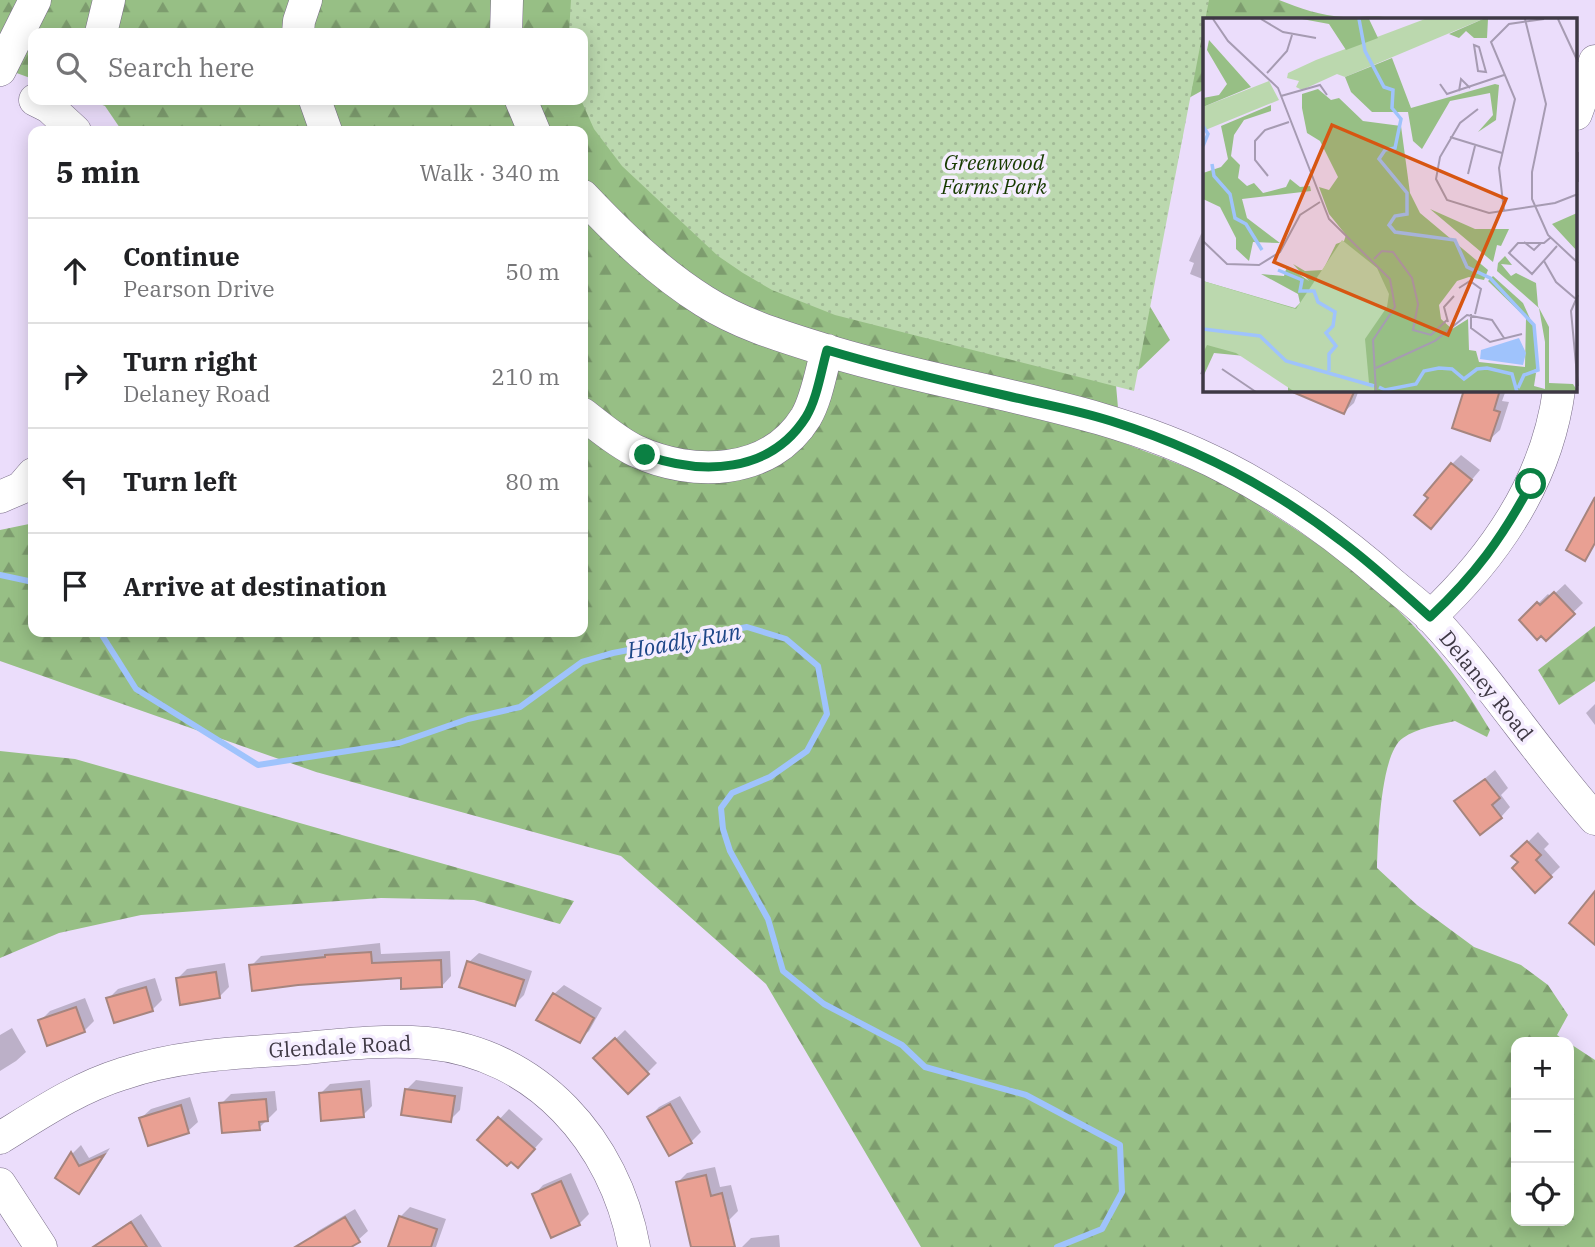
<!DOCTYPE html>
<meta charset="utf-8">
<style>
:root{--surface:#fff;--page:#f6f6f6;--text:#202124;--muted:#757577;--line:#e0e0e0}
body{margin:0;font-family:"IBM Plex Serif",serif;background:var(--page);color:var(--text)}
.controls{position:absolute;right:21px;bottom:21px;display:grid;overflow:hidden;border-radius:14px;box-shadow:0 4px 18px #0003}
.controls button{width:63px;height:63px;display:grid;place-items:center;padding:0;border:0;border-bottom:2px solid var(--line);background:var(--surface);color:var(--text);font:35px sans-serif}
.stop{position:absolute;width:21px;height:21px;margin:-16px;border:5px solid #0b8043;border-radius:50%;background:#fff}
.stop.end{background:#0b8043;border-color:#fff;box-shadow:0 2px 7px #0008}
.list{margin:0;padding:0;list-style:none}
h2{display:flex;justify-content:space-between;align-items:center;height:91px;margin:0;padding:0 28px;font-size:30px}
h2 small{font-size:23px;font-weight:400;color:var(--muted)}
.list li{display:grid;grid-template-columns:46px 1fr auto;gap:21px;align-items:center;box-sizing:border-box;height:105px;padding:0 28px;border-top:2px solid var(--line)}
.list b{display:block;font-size:26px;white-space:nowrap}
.list p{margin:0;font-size:23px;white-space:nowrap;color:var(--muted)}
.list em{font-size:23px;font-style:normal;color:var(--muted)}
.icon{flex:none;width:38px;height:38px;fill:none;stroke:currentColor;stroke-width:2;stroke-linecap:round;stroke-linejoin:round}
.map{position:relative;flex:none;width:1595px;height:1247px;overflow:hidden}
.search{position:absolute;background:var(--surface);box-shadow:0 4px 18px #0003;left:28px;top:28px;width:560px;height:77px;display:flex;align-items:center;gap:18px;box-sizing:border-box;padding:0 24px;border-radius:14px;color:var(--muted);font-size:26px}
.panel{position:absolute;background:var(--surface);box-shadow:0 4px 18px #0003;left:28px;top:126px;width:560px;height:511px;border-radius:14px}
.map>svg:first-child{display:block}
.forest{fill:url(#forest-firs)}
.park{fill:url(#park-dots)}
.shadow{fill:#0003}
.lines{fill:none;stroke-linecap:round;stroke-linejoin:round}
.stream{stroke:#9fc3fc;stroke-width:6}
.building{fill:#e9a093;stroke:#a6857f;stroke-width:2}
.minor-casing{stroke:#7a6e88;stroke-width:33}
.minor{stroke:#fff;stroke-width:32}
.route{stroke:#0b8043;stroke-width:9}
.labels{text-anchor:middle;stroke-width:7;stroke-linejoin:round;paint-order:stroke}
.park-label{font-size:21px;font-style:italic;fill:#173b00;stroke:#f5edff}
.street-label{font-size:21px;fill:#3e3844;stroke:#f5edff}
.water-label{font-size:23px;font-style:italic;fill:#1d4688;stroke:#f5edff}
.inset-river{fill:none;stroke:#9fc3fc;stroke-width:3.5}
.inset-road{fill:none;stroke:#a69bb2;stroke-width:2}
.view{fill:#d75612;fill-opacity:0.15;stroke:#d75612;stroke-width:3.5}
.inset-edge{fill:none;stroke:#3e3844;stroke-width:3.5}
</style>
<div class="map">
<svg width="1595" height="1247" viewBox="0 0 1595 1247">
<defs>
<pattern id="forest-firs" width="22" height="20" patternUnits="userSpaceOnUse" patternTransform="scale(1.75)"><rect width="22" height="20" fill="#97bf85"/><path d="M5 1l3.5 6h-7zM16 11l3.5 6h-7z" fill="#7d9c6e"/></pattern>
<pattern id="park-dots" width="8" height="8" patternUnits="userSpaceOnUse" patternTransform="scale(1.75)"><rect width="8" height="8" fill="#bbd8ae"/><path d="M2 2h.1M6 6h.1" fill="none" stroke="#a2ba97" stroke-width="1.8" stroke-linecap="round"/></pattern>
</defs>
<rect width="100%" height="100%" fill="#ebddfb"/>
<path class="forest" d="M 0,0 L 1279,0 C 1300,8 1321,16 1344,17 C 1360,18 1378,14 1394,19 L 1205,19 L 1205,89 L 1187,99 L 1182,140 L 1145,298 L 1170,340 L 1141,368 L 1116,385 L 1121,442 C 1157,456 1195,469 1229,486 C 1248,496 1265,510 1283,521 C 1374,580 1435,635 1490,730 L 1487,737 L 1455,721 C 1438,725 1417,728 1403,738 C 1380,753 1378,841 1377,868 L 1417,905 L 1474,947 L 1521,965 L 1548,985 L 1568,1015 L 1557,1035 L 1567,1042 L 1516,1042 L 1516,1221 L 1569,1221 L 1569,1043 L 1595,1060 L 1595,1247 L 921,1247 L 766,984 L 621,856 L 316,772 L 0,661 L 0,530 L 29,524 L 33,521 L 33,632 L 583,632 L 583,131 L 122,131 L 105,106 L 89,100 L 583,100 L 583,33 L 33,33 L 33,79 L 0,67 Z
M 1595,626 L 1595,681 L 1559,705 L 1538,670 Z
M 0,751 L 75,759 L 574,901 L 560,924 L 474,900 L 381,898 L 141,915 L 59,933 L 0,958 Z"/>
<path class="park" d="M 571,0 L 1209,0 L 1134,391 L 835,315 L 772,290 L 743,273 L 718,256 L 622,166 L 594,129 L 581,100 L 583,33 L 569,33 Z"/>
<path class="shadow" d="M 1205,230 L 1205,280 L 1190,274 L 1194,263 L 1189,261 L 1201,234 Z
M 1205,362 L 1205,375 L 1200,374 Z
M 1315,390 L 1359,390 L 1354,403 L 1344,412 Z
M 1466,390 L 1506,390 L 1502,401 L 1509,402 L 1500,430 L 1490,439 Z
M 1461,455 L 1480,470 L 1440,517 L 1452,464 Z
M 1565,584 L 1583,603 L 1546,638 L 1521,620 L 1548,594 L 1551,597 Z
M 1595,704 L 1595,725 L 1586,713 Z
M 1495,770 L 1508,788 L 1501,795 L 1510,807 L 1501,817 L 1457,802 Z
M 1538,832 L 1549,844 L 1544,849 L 1560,867 L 1535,891 L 1520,862 L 1514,856 Z
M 380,943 L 381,954 L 450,951 L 451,976 L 442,986 L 402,976 L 251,966 L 261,956 Z
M 479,953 L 532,971 L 524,995 L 515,1004 L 469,962 Z
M 225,963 L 229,987 L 219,997 L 178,978 L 187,969 Z
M 155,978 L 162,1000 L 152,1010 L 108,999 L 118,989 Z
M 564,985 L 602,1008 L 589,1031 L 579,1040 L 554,994 Z
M 85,998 L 94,1021 L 84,1031 L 40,1021 L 50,1011 Z
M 12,1028 L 26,1052 L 16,1061 L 0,1071 L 0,1035 Z
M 625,1030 L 657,1063 L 628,1092 L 596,1058 Z
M 370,1080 L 372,1106 L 363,1115 L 320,1094 L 330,1084 Z
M 416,1080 L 463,1087 L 460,1110 L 450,1120 L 406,1090 Z
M 275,1091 L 277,1110 L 259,1128 L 221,1104 L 231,1094 Z
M 680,1096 L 701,1132 L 691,1142 L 670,1154 L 649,1117 L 659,1107 Z
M 190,1097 L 198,1122 L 188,1131 L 141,1118 L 151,1109 Z
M 509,1109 L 543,1139 L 528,1156 L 480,1140 Z
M 81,1145 L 89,1158 L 110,1148 L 88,1182 L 79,1192 L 57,1178 L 72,1154 Z
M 715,1167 L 720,1187 L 731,1185 L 738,1211 L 728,1221 L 677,1183 L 687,1173 Z
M 571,1173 L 589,1214 L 579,1224 L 534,1195 L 543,1185 Z
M 410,1207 L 446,1219 L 436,1247 L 400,1247 L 400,1217 Z
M 355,1209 L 368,1231 L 358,1240 L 347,1247 L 312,1247 L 308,1241 L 318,1231 Z
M 141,1214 L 162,1247 L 115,1247 L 109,1238 L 119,1229 Z
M 779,1235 L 780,1247 L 742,1247 L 751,1238 Z"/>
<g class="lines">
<path class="stream" d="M 0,575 L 33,582
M 100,632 L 136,689 L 258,765 L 399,743 L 468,719 L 520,707 L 582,662 L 613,653 L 747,627 L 786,639 L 818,666 L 827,714 L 807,751 L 770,777 L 732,793 L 721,808 L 723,829 L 730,851 L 768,919 L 783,971 L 824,1004 L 902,1045 L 925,1067 L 1026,1095 L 1120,1145 L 1122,1192 L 1102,1229 L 1057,1247"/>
</g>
<path class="building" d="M 1288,390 L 1355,390 L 1344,414 Z
M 1464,390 L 1500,390 L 1494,410 L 1500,412 L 1490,441 L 1452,428 Z
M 1451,463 L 1472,480 L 1431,529 L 1414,515 L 1428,498 L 1424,495 Z
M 1595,497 L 1595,543 L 1585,561 L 1566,550 Z
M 1554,592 L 1575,614 L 1546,641 L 1541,636 L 1537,640 L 1519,620 L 1537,602 L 1540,605 Z
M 1485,779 L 1500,798 L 1492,805 L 1502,818 L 1480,835 L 1454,801 Z
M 1527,841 L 1541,855 L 1536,860 L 1552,877 L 1535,893 L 1512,868 L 1518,862 L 1511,856 Z
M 1595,891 L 1595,945 L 1569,923 Z
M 371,952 L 372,963 L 441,960 L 442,987 L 401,989 L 401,978 L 298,985 L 252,991 L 249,965 L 325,957 L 325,955 Z
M 467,961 L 524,980 L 515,1006 L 459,987 Z
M 216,972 L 220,998 L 180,1005 L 176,978 Z
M 146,987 L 153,1011 L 114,1023 L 106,998 Z
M 553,993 L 594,1018 L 580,1043 L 536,1020 Z
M 76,1007 L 85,1032 L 47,1046 L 38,1020 Z
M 615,1038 L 649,1074 L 628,1094 L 593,1058 Z
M 361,1089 L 364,1117 L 321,1121 L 319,1093 Z
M 405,1089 L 455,1096 L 451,1122 L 401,1115 Z
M 266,1099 L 268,1121 L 259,1122 L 260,1130 L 222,1133 L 219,1103 Z
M 670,1104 L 692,1143 L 669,1156 L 647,1117 Z
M 181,1105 L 189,1133 L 148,1146 L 139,1118 Z
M 498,1117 L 535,1149 L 518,1168 L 511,1162 L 507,1166 L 477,1140 Z
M 71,1152 L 79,1166 L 104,1155 L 79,1194 L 55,1178 Z
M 706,1175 L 711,1196 L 722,1193 L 735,1247 L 691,1247 L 676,1182 Z
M 561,1181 L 580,1225 L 551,1238 L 532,1194 Z
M 399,1216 L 437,1229 L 431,1247 L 388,1247 Z
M 345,1217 L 360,1242 L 351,1247 L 295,1247 Z
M 131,1222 L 147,1247 L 93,1247 Z"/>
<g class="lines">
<g class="minor-casing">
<path id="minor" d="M 101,33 L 109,0
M 298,33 L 299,21 L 306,0
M 506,33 L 507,0
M 0,70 L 35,0
M 35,100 L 49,107 L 75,131
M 315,100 L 326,131
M 521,100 L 534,131
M 1576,114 L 1595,61
M 583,196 C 620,235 658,272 704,301 C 743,326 791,339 835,353 C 965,392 1102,404 1224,467 C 1285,498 1339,537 1390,582 C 1404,594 1419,605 1432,618 C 1491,681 1538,755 1595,819
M 583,414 C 600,427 617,442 636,451 C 692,477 770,476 806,417 C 817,398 821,371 827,350
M 0,497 L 21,488 L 33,474
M 1430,617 C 1495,556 1547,480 1559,390
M 0,1138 C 39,1114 77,1088 122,1074 C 178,1055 236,1053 294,1049 C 338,1045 383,1039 427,1043 C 537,1053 615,1142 634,1247
M 0,1184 L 41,1247"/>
</g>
<use href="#minor" class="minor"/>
</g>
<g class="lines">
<path class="route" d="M 645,455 C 701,475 770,474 806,417 C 817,399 821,371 827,350 C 887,368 947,382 1008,396 C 1042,404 1077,410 1111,421 C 1194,447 1273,488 1341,541 C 1372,564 1401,591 1430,617 C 1475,575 1502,538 1531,484"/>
</g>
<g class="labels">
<g class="park-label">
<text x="994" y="170">Greenwood<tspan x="994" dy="24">Farms Park</tspan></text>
</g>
<g class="street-label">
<text transform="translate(1486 686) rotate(51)" y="7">Delaney Road</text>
<text transform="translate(340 1047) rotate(-3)" y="7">Glendale Road</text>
</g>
<g class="water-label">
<text transform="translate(684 641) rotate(-10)" y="8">Hoadly Run</text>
</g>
</g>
<g transform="translate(1203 18)">
<rect width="374" height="374" fill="#ebddfb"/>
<path d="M 222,1 L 280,1 L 142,59 L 134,56 L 99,72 L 93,69 L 96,63 L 84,60 L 85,55 L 113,42 ZM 66,63 L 76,82 L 0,113 L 0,89 Z" fill="#bbd8ae"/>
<path d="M 99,1 L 166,1 L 175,20 L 143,32 L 126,6 ZM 280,1 L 285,1 L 284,20 L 271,20 L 263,13 L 256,20 L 246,16 ZM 6,22 L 48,69 L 0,89 L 0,80 L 16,77 L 24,66 L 4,32 ZM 189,40 L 208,90 L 292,66 L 296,67 L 293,102 L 275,114 L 290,97 L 287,75 L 247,83 L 219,131 L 210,123 L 205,94 L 169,94 L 148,74 L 142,59 ZM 115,71 L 128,82 L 136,80 L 160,103 L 198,108 L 207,175 L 217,195 L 285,252 L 281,262 L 266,259 L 254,263 L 236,287 L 238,301 L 249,311 L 265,301 L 266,332 L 273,333 L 276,344 L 322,349 L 323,300 L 285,263 L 290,258 L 320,285 L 333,314 L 333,351 L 328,354 L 333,355 L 331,368 L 342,371 L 342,324 L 336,290 L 294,253 L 295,245 L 302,238 L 309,247 L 298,246 L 308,258 L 313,255 L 333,265 L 335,288 L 346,309 L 346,365 L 370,366 L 375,374 L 85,374 L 85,367 L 42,338 L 11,335 L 0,359 L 0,263 L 92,290 L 97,285 L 95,276 L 58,256 L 81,258 L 84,248 L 106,263 L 90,246 L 102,253 L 120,252 L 133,226 L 141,223 L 143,217 L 126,196 L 116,169 L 126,172 L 135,159 L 117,123 L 104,115 L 99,90 L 99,76 ZM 68,87 L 68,93 L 41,102 L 31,117 L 28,138 L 37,147 L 35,160 L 44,168 L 51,165 L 60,175 L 83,169 L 87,161 L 97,169 L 107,168 L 108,173 L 39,181 L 44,200 L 77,225 L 50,224 L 46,243 L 33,231 L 33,220 L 17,189 L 0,181 L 0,155 L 18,149 L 25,141 L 18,108 ZM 227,191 L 272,211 L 306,211 L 298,228 L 294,227 L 290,244 ZM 374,195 L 374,194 L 374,233 L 349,206 Z" fill="#97bf85"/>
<path d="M 139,222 L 174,250 L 186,276 L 184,289 L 162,321 L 166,365 L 171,366 L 171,374 L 92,374 L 33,335 L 4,327 L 0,335 L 0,263 L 93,291 Z" fill="#bbd8ae"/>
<path d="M 316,320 L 323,335 L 320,347 L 277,341 L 278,332 Z" fill="#9fc3fc"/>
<path class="inset-river" d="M 156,1 L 162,33 L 181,69 L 190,72 L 189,90 L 198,101 L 192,130 L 182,132 L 176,141 L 204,175 L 204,196 L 192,198 L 186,207 L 192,214 L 252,222 L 264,249 L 287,260 L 331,307 L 335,352 L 321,357 L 315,370M 0,108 L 5,116 L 0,128M 9,146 L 11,158 L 27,176 L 32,200 L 43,206 L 59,232M 75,252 L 99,262 L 97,273 L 111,273 L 115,284 L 132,294 L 130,308 L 123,315 L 133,328 L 126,336 L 126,353M 0,311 L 57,318 L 83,343 L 171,368M 176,369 L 182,372 L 213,366 L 221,353 L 236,350 L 249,351 L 261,361 L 274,351 L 284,350 L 309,356 L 314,374"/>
<path class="inset-road" d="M 10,1 L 25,23 L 75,70 L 126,201 L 187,261 L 192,289 L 170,322 L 173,374M 58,1 L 80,14 L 113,20M 322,1 L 343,86 L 329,154 L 329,181 L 345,217 L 375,245M 355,1 L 375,44M 271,27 L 276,29 L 283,54 L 275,53 ZM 64,55 L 84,33 L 89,17M 237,66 L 244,76 L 301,57M 256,73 L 258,61 L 267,70M 78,78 L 117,67 L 124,77M 275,91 L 257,105 L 237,139 L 233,161 L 244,182 L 286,195 L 352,185 L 375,176M 247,119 L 299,135M 375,134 L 375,164M 265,156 L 272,128M 65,158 L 52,142 L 52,123 L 62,112 L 86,104M 301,193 L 296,150 L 312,81 L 288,24 L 306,6 L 341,1M 347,220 L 341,225 L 315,225 L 306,235 L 329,256 L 354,228M 0,223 L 24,246 L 56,247 L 77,234 L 97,197 L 117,184M 321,224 L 331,232 L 338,225M 171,241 L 179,233 L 190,234 L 209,260 L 215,286 L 210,312 L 228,317 L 244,302M 341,243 L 353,264 L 374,282M 256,270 L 267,263 L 278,271 L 272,296M 375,277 L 368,293 L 375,368M 268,296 L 268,310 L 287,324 L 319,316M 245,304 L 241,289 L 251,278M 173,350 L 232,323 L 264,297 L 289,302 L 301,320M 19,351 L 53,374"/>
<path class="view" d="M 129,107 L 303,181 L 245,317 L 71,244 Z"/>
<rect width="374" height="374" class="inset-edge"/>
</g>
</svg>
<div class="controls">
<button>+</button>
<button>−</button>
<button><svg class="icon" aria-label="locate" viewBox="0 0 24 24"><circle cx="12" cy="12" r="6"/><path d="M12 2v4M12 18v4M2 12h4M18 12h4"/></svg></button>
</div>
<div class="stop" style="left:1531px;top:484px"></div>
<div class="stop end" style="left:645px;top:455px"></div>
<div class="search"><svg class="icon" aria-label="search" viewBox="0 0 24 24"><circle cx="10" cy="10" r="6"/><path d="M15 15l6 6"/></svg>Search here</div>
<section class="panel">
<h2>5 min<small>Walk · 340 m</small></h2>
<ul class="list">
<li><svg class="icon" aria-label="ahead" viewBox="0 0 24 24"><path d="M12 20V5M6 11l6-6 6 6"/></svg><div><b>Continue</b><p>Pearson Drive</p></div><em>50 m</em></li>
<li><svg class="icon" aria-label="right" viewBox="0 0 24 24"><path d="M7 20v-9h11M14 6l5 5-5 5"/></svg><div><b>Turn right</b><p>Delaney Road</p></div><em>210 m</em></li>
<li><svg class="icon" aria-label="left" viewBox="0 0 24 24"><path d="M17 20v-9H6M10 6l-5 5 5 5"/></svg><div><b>Turn left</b></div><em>80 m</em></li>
<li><svg class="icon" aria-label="arrive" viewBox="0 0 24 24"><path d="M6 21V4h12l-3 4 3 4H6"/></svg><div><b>Arrive at destination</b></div></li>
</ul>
</section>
</div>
